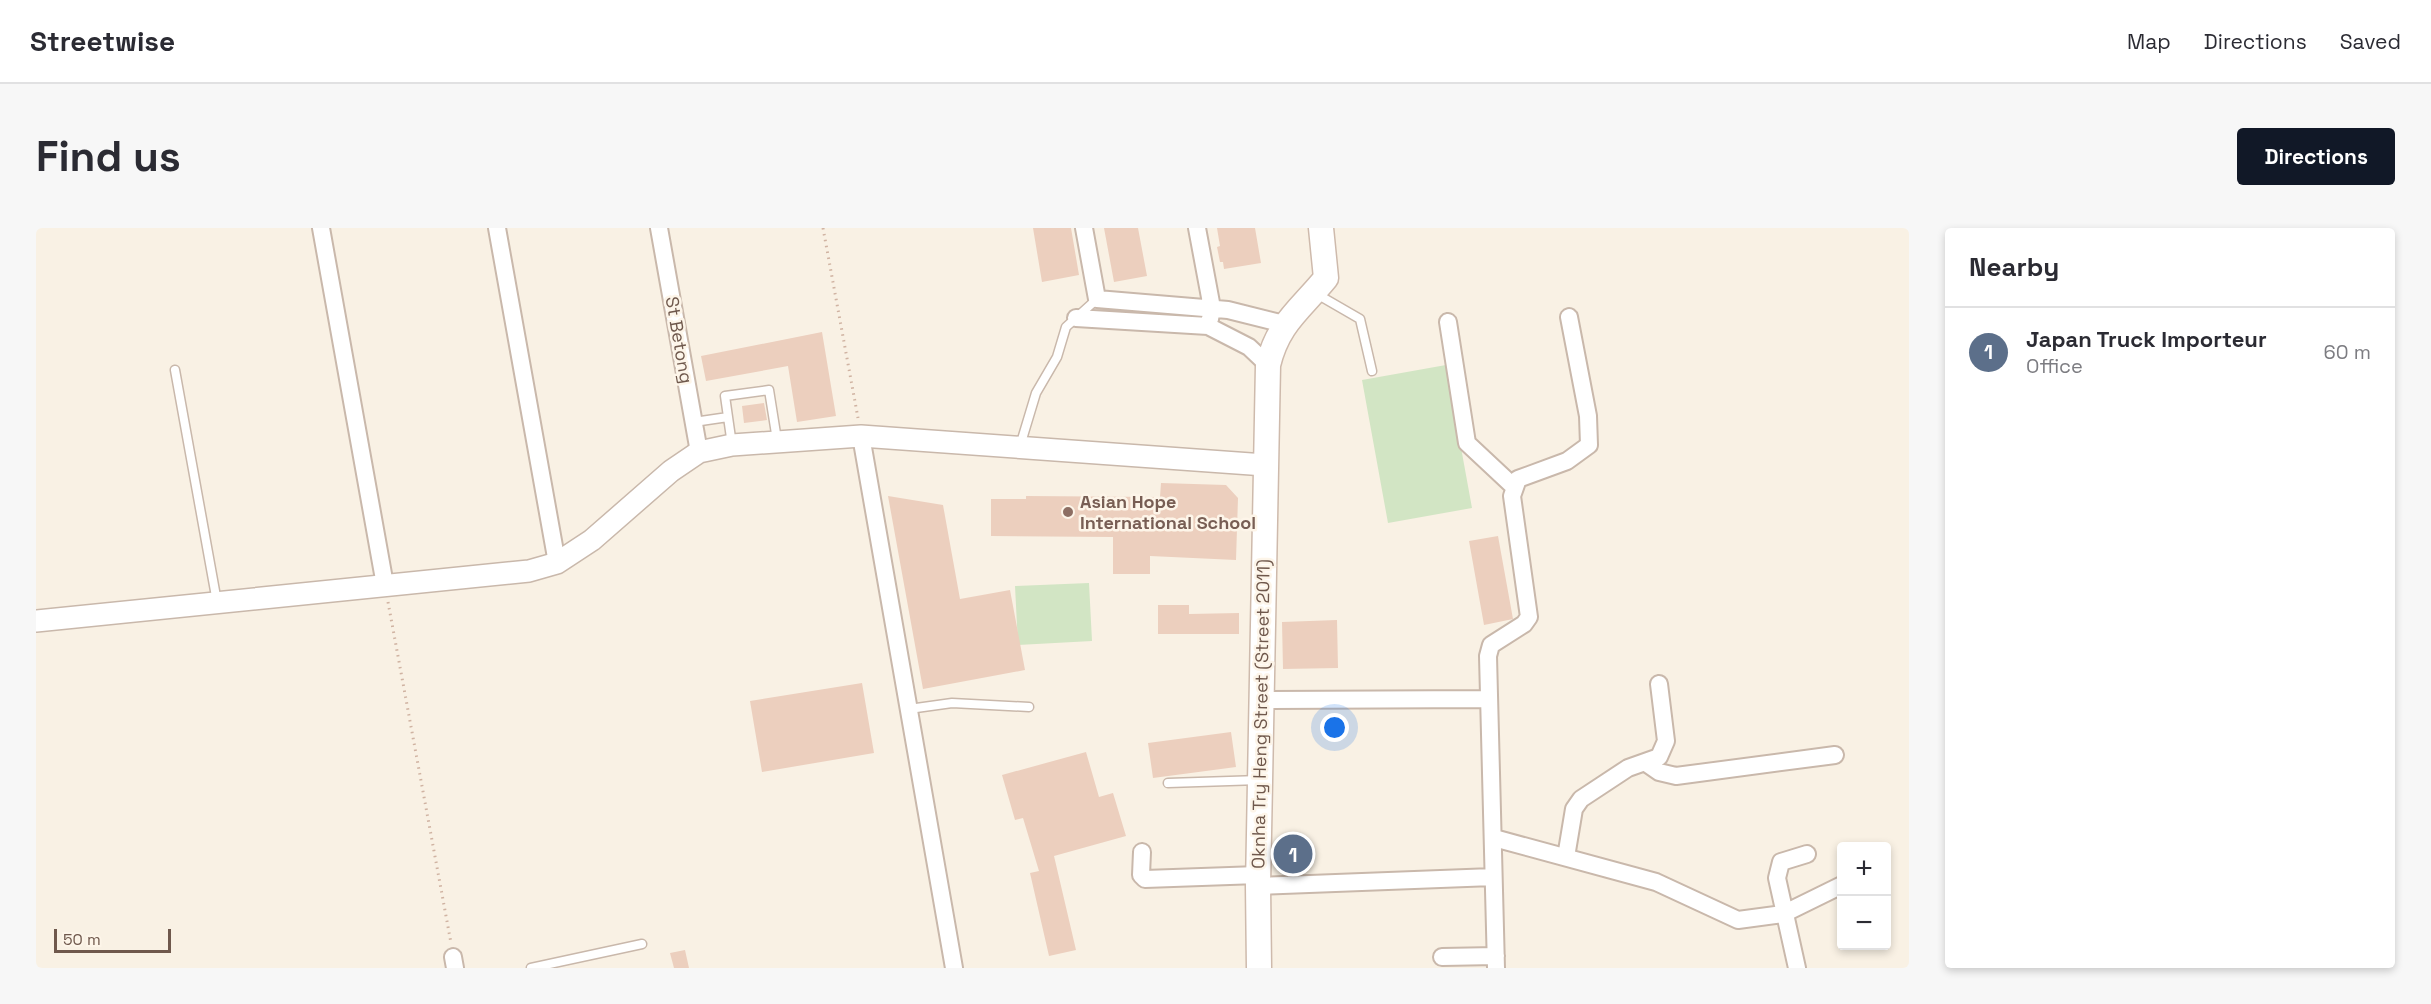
<!DOCTYPE html>
<meta charset="utf-8">
<style>
:root{--surface:#fff;--page:#f7f7f7;--text:#2b2b33;--muted:#7c7c81;--line:#e1e1e2;--accent:#111827}
body{margin:0;font-family:"Space Grotesk",sans-serif;background:var(--page);color:var(--text)}
.controls{position:absolute;right:18px;bottom:18px;display:grid;overflow:hidden;border-radius:6px;box-shadow:0 3px 9px #0003}
.controls button{width:54px;height:54px;display:grid;place-items:center;padding:0;border:0;border-bottom:2px solid var(--line);background:var(--surface);color:var(--text);font:30px sans-serif}
.scale{position:absolute;left:18px;bottom:15px;width:117px;box-sizing:border-box;padding-left:6px;border:3px solid #6f584c;border-top:0;font-size:16px;line-height:21px;white-space:nowrap;color:#6f584c;-webkit-text-stroke:4px #fdf5e9;paint-order:stroke}
.you{position:absolute;left:1299px;top:500px;width:21px;height:21px;margin:-15px;border:4px solid #fff;border-radius:50%;background:#1a73e8;box-shadow:0 0 0 9px #1a73e833}
.badge{display:grid;place-items:center;width:39px;height:39px;border-radius:50%;background:var(--accent);color:#fff;font-size:20px;font-weight:700}
.pin{position:absolute;translate:-50% -50%;border:3px solid #fff;box-shadow:0 2px 6px #0006}
.list{margin:0;padding:0;list-style:none}
h2{display:flex;justify-content:space-between;align-items:center;height:78px;margin:0;padding:0 24px;font-size:26px}
h2 small{font-size:20px;font-weight:400;color:var(--muted)}
.list li{display:grid;grid-template-columns:39px 1fr auto;gap:18px;align-items:center;box-sizing:border-box;height:90px;padding:0 24px;border-top:2px solid var(--line)}
.list b{display:block;font-size:22px;white-space:nowrap}
.list p{margin:0;font-size:20px;white-space:nowrap;color:var(--muted)}
.list em{font-size:20px;font-style:normal;color:var(--muted)}
.map{position:relative;flex:none;width:1873px;height:740px;overflow:hidden;border-radius:6px}
header{display:flex;align-items:center;gap:36px;box-sizing:border-box;height:84px;padding:0 30px;background:var(--surface);border-bottom:2px solid var(--line)}
header strong{font-size:28px}
nav{display:flex;gap:33px;margin-inline-start:auto;font-size:21px}
.intro{display:flex;align-items:center;justify-content:space-between;box-sizing:border-box;height:144px;padding:0 36px}
h1{margin:0;font-size:42px}
.button{padding:15px 27px;border-radius:6px;background:var(--accent);color:#fff;font-size:21px;font-weight:700}
main{display:flex;gap:36px;padding:0 36px}
aside{flex:1;background:var(--surface);border-radius:6px;box-shadow:0 3px 9px #0003}
.map>svg:first-child{display:block}
.green{fill:#d2e5c4}
.building{fill:#eccfbe}
.lines{fill:none;stroke-linecap:round;stroke-linejoin:round}
.service-casing{stroke:#c9b8ab;stroke-width:11}
.minor-casing{stroke:#c9b8ab;stroke-width:20}
.tertiary-casing{stroke:#c9b8ab;stroke-width:24}
.secondary-casing{stroke:#cebaac;stroke-width:27}
.path{stroke:#d0b3a2;stroke-width:3;stroke-dasharray:1.5 4.5;stroke-linecap:butt}
.service{stroke:#fff;stroke-width:8}
.minor{stroke:#fff;stroke-width:16}
.tertiary{stroke:#fff;stroke-width:21}
.secondary{stroke:#fff;stroke-width:24}
.education-dot{fill:#8d6e63;stroke:#fdf5e9;stroke-width:2}
.labels{text-anchor:middle;stroke-width:5;stroke-linejoin:round;paint-order:stroke}
.street-label{font-size:18px;fill:#6f584c;stroke:#fdf5e9}
.education-label{font-size:18px;font-weight:bold;fill:#785e54;stroke:#fdf5e9;text-anchor:start}
</style>
<header>
<strong>Streetwise</strong>
<nav><a>Map</a><a>Directions</a><a>Saved</a></nav>
</header>
<div class="intro"><h1>Find us</h1><a class="button">Directions</a></div>
<main>
<div class="map">
<svg width="1873" height="740" viewBox="0 0 1873 740">
<rect width="100%" height="100%" fill="#f9f1e4"/>
<path class="green" d="M 1410,137 L 1436,280 L 1352,295 L 1326,152 Z
M 1053,355 L 1056,413 L 982,417 L 979,358 Z"/>
<path class="building" d="M 997,0 L 1035,0 L 1043,47 L 1006,54 Z
M 1068,0 L 1102,0 L 1111,48 L 1078,54 Z
M 1181,0 L 1219,0 L 1225,35 L 1188,41 L 1187,34 L 1184,34 L 1181,19 L 1184,18 Z
M 786,104 L 800,188 L 761,194 L 752,138 L 670,153 L 665,128 Z
M 728,175 L 731,192 L 708,195 L 706,178 Z
M 1125,255 L 1190,257 L 1202,270 L 1200,332 L 1114,328 L 1114,346 L 1077,346 L 1077,309 L 955,308 L 955,271 L 990,271 L 990,268 L 1124,269 Z
M 852,268 L 907,277 L 924,371 L 974,362 L 989,442 L 887,461 Z
M 1462,308 L 1477,391 L 1448,397 L 1433,313 Z
M 1122,377 L 1153,377 L 1153,386 L 1203,385 L 1203,406 L 1122,406 Z
M 1301,392 L 1302,440 L 1247,441 L 1246,394 Z
M 826,455 L 838,525 L 726,544 L 714,473 Z
M 1195,504 L 1200,539 L 1117,550 L 1112,515 Z
M 1050,524 L 1063,569 L 1077,565 L 1090,608 L 1018,628 L 1040,722 L 1013,728 L 994,645 L 1003,643 L 987,590 L 979,592 L 966,547 Z
M 649,722 L 653,740 L 638,740 L 634,725 Z"/>
<g class="lines">
<g class="service-casing">
<path id="service" d="M 1279,65 L 1324,91 L 1336,143
M 139,142 L 181,374
M 658,194 L 692,189
M 696,217 L 689,168 L 733,162 L 741,212
M 984,218 L 1000,165 L 1021,129 L 1030,99 L 1061,71
M 873,481 L 916,475 L 993,479
M 1132,555 L 1224,552
M 495,740 L 606,716"/>
</g>
<g class="minor-casing">
<path id="minor" d="M 285,0 L 349,357
M 461,0 L 521,335
M 623,0 L 663,224
M 1048,0 L 1061,71 L 1192,82 L 1248,96
M 1161,0 L 1176,80 L 1174,91
M 1040,90 L 1172,98 L 1213,119 L 1232,137
M 1412,94 L 1431,215 L 1477,258
M 825,208 L 918,740
M 1225,472 L 1452,471
M 1610,535 L 1623,544 L 1640,548 L 1799,527
M 1458,610 L 1620,654 L 1702,692 L 1747,686 L 1806,657
M 1106,624 L 1105,647 L 1109,651 L 1222,647
M 1530,629 L 1538,581 L 1545,571 L 1592,540 L 1623,529 L 1630,513 L 1623,456
M 1222,658 L 1457,649
M 417,729 L 419,740
M 1406,729 L 1460,728
M 1460,740 L 1452,428 L 1455,417 L 1488,396 L 1493,389 L 1476,268 L 1482,251 L 1531,233 L 1553,217 L 1552,188 L 1533,89
M 1761,740 L 1741,650 L 1745,634 L 1771,626"/>
</g>
<g class="tertiary-casing">
<path id="tertiary" d="M 0,393 L 493,343 L 521,335 L 556,312 L 635,243 L 663,224 L 696,217 L 825,208 L 1229,237"/>
</g>
<g class="secondary-casing">
<path id="secondary" d="M 1223,740 L 1222,658 L 1232,137 C 1242,95 1264,82 1290,50 L 1285,0"/>
</g>
<path class="path" d="M 787,0 L 822,190
M 352,374 L 415,715"/>
<use href="#service" class="service"/>
<use href="#minor" class="minor"/>
<use href="#tertiary" class="tertiary"/>
<use href="#secondary" class="secondary"/>
</g>
<circle class="education-dot" cx="1032" cy="284" r="6"/>
<g class="labels">
<g class="street-label">
<text transform="translate(643 112) rotate(80)" y="6">St Betong</text>
<text transform="translate(1225 486) rotate(-89)" y="6">Oknha Try Heng Street (Street 2011)</text>
</g>
<g class="education-label">
<text x="1044" y="280">Asian Hope<tspan x="1044" dy="21">International School</tspan></text>
</g>
</g>
</svg>
<div class="controls">
<button>+</button>
<button>−</button>
</div>
<div class="scale">50 m</div>
<div class="you"></div>
<div class="pin badge" style="left:1257px;top:626px;background:#5c6f8a">1</div>
</div>
<aside>
<h2>Nearby<small></small></h2>
<ul class="list">
<li><span class="badge" style="background:#5c6f8a">1</span><div><b>Japan Truck Importeur</b><p>Office</p></div><em>60 m</em></li>
</ul>
</aside>
</main>
